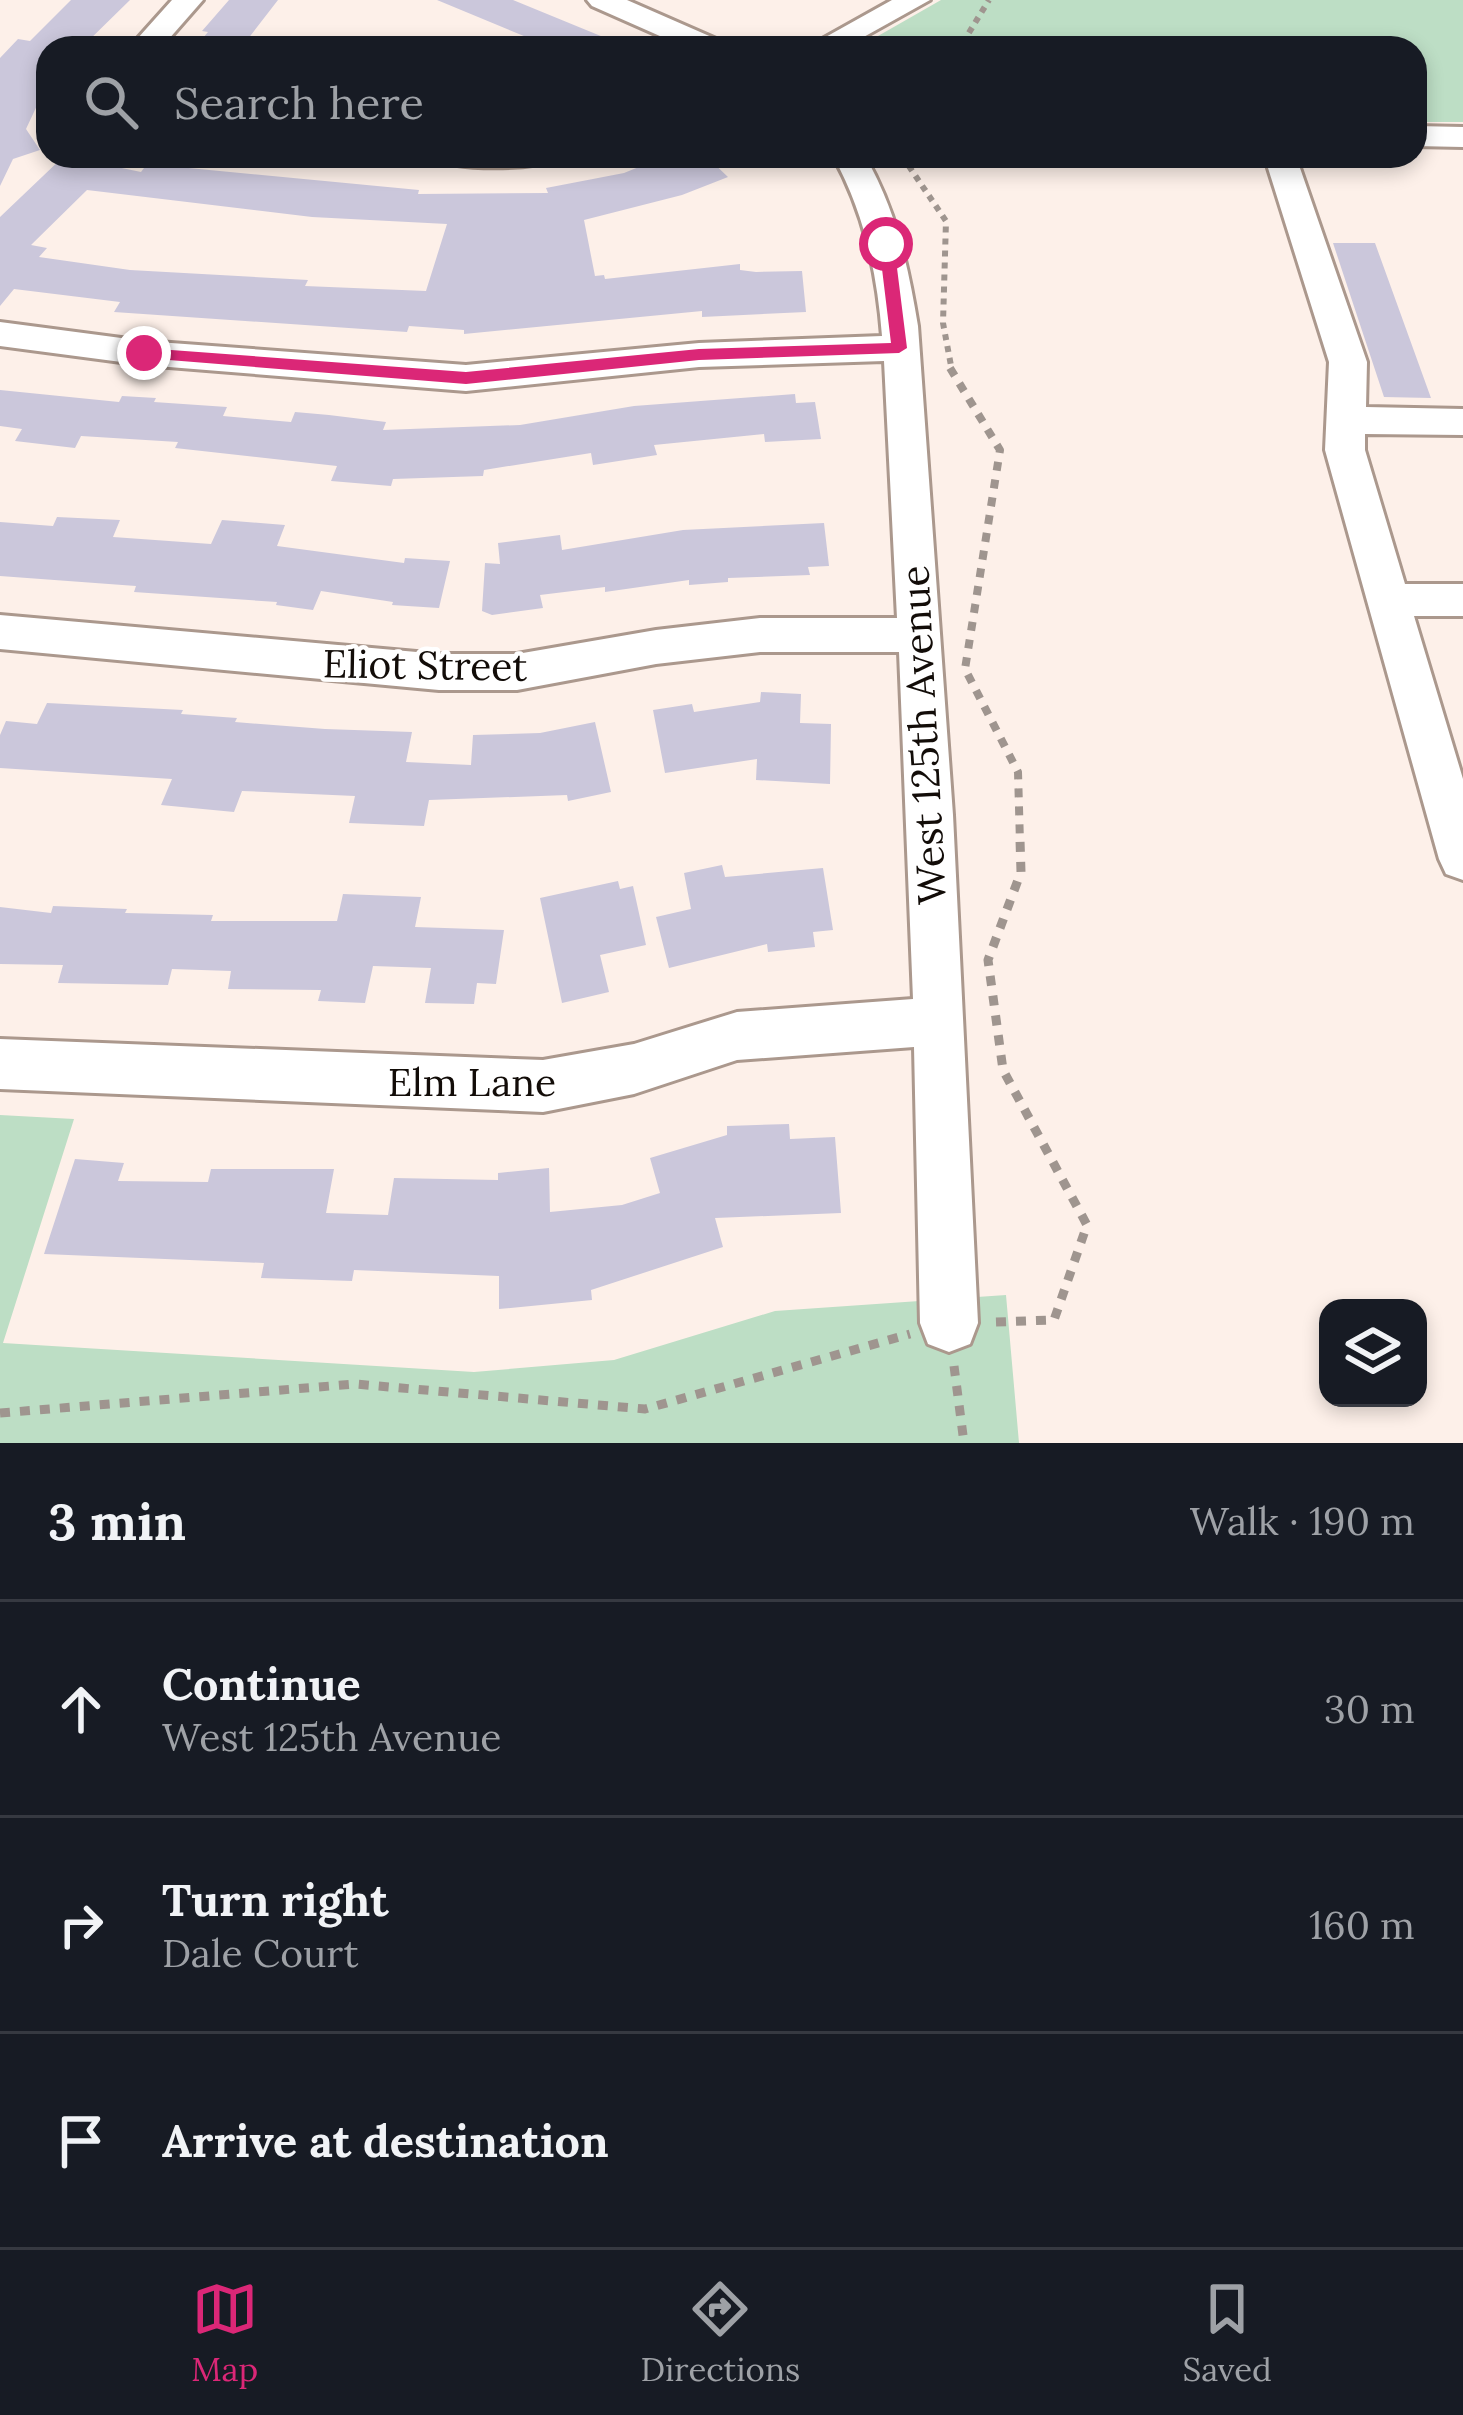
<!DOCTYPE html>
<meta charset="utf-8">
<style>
:root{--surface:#171b24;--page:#242831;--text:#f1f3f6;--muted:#9ea1a6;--line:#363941;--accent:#db2777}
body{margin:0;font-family:Lora,serif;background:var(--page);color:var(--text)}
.controls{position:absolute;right:36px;bottom:36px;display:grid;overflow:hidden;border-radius:24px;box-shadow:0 6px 18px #0003}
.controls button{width:108px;height:108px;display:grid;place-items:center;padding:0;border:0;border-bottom:3px solid var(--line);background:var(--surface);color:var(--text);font:60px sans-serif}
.stop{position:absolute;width:36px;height:36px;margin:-27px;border:9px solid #db2777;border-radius:50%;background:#fff}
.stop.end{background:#db2777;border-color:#fff;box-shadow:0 3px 12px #0008}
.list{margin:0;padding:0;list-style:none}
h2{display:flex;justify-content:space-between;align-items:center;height:156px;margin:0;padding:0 48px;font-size:51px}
h2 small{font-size:39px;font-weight:400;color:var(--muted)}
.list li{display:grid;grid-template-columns:78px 1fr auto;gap:36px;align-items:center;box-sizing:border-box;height:216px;padding:0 48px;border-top:3px solid var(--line)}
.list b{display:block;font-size:45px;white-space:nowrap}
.list p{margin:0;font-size:39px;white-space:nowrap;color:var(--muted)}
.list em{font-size:39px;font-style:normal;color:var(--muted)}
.icon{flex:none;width:66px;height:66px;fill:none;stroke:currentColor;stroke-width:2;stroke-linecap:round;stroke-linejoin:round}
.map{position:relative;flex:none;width:1463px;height:1443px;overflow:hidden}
.search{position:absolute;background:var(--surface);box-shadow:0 6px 18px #0003;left:36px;right:36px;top:36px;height:132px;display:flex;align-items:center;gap:30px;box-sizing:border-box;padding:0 42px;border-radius:36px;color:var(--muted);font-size:45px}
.sheet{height:804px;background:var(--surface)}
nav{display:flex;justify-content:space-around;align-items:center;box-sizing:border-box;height:168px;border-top:3px solid var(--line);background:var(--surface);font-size:33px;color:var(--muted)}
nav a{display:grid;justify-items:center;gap:6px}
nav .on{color:var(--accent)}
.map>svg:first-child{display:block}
.green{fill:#bddec5}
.building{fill:#cbc7db;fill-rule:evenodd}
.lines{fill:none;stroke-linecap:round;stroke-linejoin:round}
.minor-casing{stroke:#ab988d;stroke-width:6}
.path-far2{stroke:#9f958f;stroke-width:6;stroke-dasharray:6 6;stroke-linecap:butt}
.path-far1{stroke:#9f958f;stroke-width:8;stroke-dasharray:9 9;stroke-linecap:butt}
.path{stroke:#9f958f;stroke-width:9;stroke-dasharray:10 10;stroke-linecap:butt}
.minor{fill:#fff;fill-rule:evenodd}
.route{fill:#db2777}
.labels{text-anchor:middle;stroke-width:9;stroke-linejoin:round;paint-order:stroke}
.street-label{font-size:39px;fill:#120c08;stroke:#fff}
</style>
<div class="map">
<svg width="1463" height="1443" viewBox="0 0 1463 1443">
<rect width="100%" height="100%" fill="#fdf0e9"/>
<path class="green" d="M 941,0 L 1463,0 L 1463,122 L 1415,122 L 1415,48 L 857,48 Z
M 0,1115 L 74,1119 L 3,1343 L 474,1372 L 614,1360 L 775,1311 L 1006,1295 L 1019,1443 L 0,1443 Z"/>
<path class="building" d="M 71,0 L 130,0 L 81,48 L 48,48 L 48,82 L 26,129 L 40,150 L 13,159 L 0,186 L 0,58 L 18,39 L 30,41 Z
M 229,0 L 278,0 L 244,44 L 203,38 L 208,32 L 202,31 Z
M 437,0 L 513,0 L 630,48 L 553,48 Z
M 64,156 L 141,172 L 147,164 L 419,190 L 418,194 L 548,193 L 546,188 L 624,173 L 666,156 L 706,156 L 728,177 L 682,195 L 584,220 L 595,276 L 604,275 L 605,279 L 740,264 L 740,270 L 756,272 L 802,271 L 806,312 L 702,317 L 702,311 L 464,334 L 464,330 L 409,326 L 407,332 L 114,312 L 120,302 L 14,289 L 0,306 L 0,217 ZM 87,190 L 312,217 L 447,224 L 426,291 L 305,286 L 308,280 L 130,270 L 39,257 L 47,248 L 31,245 Z
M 1333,243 L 1375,243 L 1431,398 L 1384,397 Z
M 0,390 L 119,402 L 122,396 L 156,398 L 154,402 L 227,407 L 223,416 L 291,422 L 295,412 L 329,415 L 386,422 L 383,430 L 520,425 L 634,406 L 795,394 L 796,403 L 815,402 L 821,439 L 765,442 L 764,434 L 654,445 L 657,455 L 593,465 L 591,453 L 484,470 L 483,476 L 393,479 L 391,486 L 331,481 L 337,466 L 175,448 L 178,442 L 81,436 L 75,448 L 15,441 L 22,429 L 0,426 Z
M 57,517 L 120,520 L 113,537 L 211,544 L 222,520 L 285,525 L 277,546 L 404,563 L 405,558 L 450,561 L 439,608 L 392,605 L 393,602 L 321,591 L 313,610 L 276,605 L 277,602 L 134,592 L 136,586 L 0,576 L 0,522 L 53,526 Z
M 824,523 L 829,566 L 808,567 L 810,575 L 728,578 L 728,582 L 689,585 L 689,580 L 605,592 L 605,587 L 540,595 L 543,608 L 492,615 L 482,611 L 485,563 L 500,564 L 498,543 L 560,535 L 562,550 L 683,530 Z
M 761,692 L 801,694 L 800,723 L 831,724 L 830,784 L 756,780 L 757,759 L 665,773 L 653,710 L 692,704 L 694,712 L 760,702 Z
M 47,703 L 183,710 L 181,714 L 237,718 L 235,722 L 325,729 L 412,732 L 406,762 L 471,765 L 473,735 L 540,733 L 595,722 L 611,792 L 568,801 L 567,795 L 429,800 L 424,826 L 349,823 L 355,796 L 242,791 L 234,812 L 161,805 L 172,779 L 0,768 L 0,735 L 6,721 L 37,724 Z
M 722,865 L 725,877 L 823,868 L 833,930 L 813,932 L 815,947 L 768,952 L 767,944 L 669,968 L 656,917 L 691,909 L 684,873 Z
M 618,881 L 620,889 L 633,886 L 646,945 L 600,955 L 609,992 L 562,1003 L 540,898 Z
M 343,894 L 421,897 L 415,927 L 504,930 L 496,984 L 477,983 L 474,1004 L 425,1003 L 431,968 L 373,966 L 365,1003 L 318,1001 L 321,990 L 228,989 L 231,971 L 172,969 L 168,985 L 58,983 L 63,965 L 0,964 L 0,907 L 51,913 L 53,906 L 127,909 L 125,913 L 213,915 L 211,921 L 337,921 Z
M 789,1124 L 790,1139 L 835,1137 L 841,1213 L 715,1218 L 723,1247 L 591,1290 L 592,1300 L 499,1309 L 499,1276 L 354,1270 L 352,1281 L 261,1278 L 264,1263 L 44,1254 L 75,1159 L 124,1163 L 118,1181 L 208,1182 L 211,1169 L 334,1169 L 326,1213 L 388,1215 L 394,1178 L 498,1180 L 498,1173 L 549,1168 L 550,1212 L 622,1205 L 660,1193 L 650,1158 L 727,1135 L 727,1126 Z"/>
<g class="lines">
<g class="minor-casing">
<path id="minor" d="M 172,0 L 203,0 L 161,48 L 129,48 Z
M 587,0 L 627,0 L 723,42 L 727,48 L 687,48 L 592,6 Z
M 892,0 L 930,0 L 844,48 L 806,48 Z
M 1415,126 L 1463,127 L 1463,147 L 1415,146 Z
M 430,156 L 560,156 C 547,171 443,171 430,156 Z
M 833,156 L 865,156 C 896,210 908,265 918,326 L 953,815 L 978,1323 L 970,1344 L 949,1352 L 928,1344 L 920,1323 L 914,1047 L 737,1060 L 634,1094 L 543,1112 L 0,1089 L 0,1039 L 543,1060 L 634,1044 L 737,1012 L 913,999 L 899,652 L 760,652 L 656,664 L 517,690 L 439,690 L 0,649 L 0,615 L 439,654 L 517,654 L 656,630 L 760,618 L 897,618 L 884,361 L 699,367 L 466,391 L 144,365 L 0,346 L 0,322 L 144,341 L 466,365 L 699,343 L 882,336 C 877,272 864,212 833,156 Z
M 1270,156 L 1302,156 L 1300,168 L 1367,362 L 1366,407 L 1463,409 L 1463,435 L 1365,434 L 1365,450 L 1405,584 L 1463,584 L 1463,616 L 1414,616 L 1463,779 L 1463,880 L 1446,874 L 1439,859 L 1325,450 L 1329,362 L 1268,168 Z"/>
</g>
<path class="path-far2" d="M 952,48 L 962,44 L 989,0
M 902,156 L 946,221 L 943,323 L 952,371"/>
<path class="path-far1" d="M 950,368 L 1000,450 L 965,669 L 1018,772 L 1020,843"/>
<path class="path" d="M 996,1322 L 1054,1320 L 1087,1225 L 1003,1070 L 988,960 L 1021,872 L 1020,840
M 954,1366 L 964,1443
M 0,1413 L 355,1384 L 645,1409 L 910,1334"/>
<use href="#minor" class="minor"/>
</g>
<path class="route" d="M 886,240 L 894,244 L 907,348 L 899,353 L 699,360 L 466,384 L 144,358 L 136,353 L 144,348 L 466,372 L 699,349 L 891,343 L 879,244 Z"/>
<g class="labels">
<g class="street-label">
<text transform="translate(425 665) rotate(1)" y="14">Eliot Street</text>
<text transform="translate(923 735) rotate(-93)" y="14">West 125th Avenue</text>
<text x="472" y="1096">Elm Lane</text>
</g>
</g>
</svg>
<div class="controls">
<button><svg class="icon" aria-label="layers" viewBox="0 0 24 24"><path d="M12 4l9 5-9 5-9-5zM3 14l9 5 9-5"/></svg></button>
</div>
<div class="stop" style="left:886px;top:244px"></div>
<div class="stop end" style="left:144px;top:353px"></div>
<div class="search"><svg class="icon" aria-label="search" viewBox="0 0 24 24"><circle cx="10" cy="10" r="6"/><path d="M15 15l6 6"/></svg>Search here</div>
</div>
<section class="sheet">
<h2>3 min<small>Walk · 190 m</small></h2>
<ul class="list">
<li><svg class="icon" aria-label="ahead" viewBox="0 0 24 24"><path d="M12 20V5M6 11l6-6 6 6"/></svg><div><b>Continue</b><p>West 125th Avenue</p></div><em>30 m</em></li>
<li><svg class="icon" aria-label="right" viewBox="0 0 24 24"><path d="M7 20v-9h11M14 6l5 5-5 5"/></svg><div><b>Turn right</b><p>Dale Court</p></div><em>160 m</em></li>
<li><svg class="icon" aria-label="arrive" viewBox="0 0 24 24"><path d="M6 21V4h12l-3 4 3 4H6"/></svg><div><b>Arrive at destination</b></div></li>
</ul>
</section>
<nav>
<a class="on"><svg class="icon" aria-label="map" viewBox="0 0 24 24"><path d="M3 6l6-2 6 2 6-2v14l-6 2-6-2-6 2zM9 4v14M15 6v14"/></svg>Map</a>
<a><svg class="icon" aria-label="directions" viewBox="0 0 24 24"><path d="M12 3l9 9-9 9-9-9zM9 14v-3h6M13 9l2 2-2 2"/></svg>Directions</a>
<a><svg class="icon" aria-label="saved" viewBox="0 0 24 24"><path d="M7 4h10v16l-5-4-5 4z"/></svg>Saved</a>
</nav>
